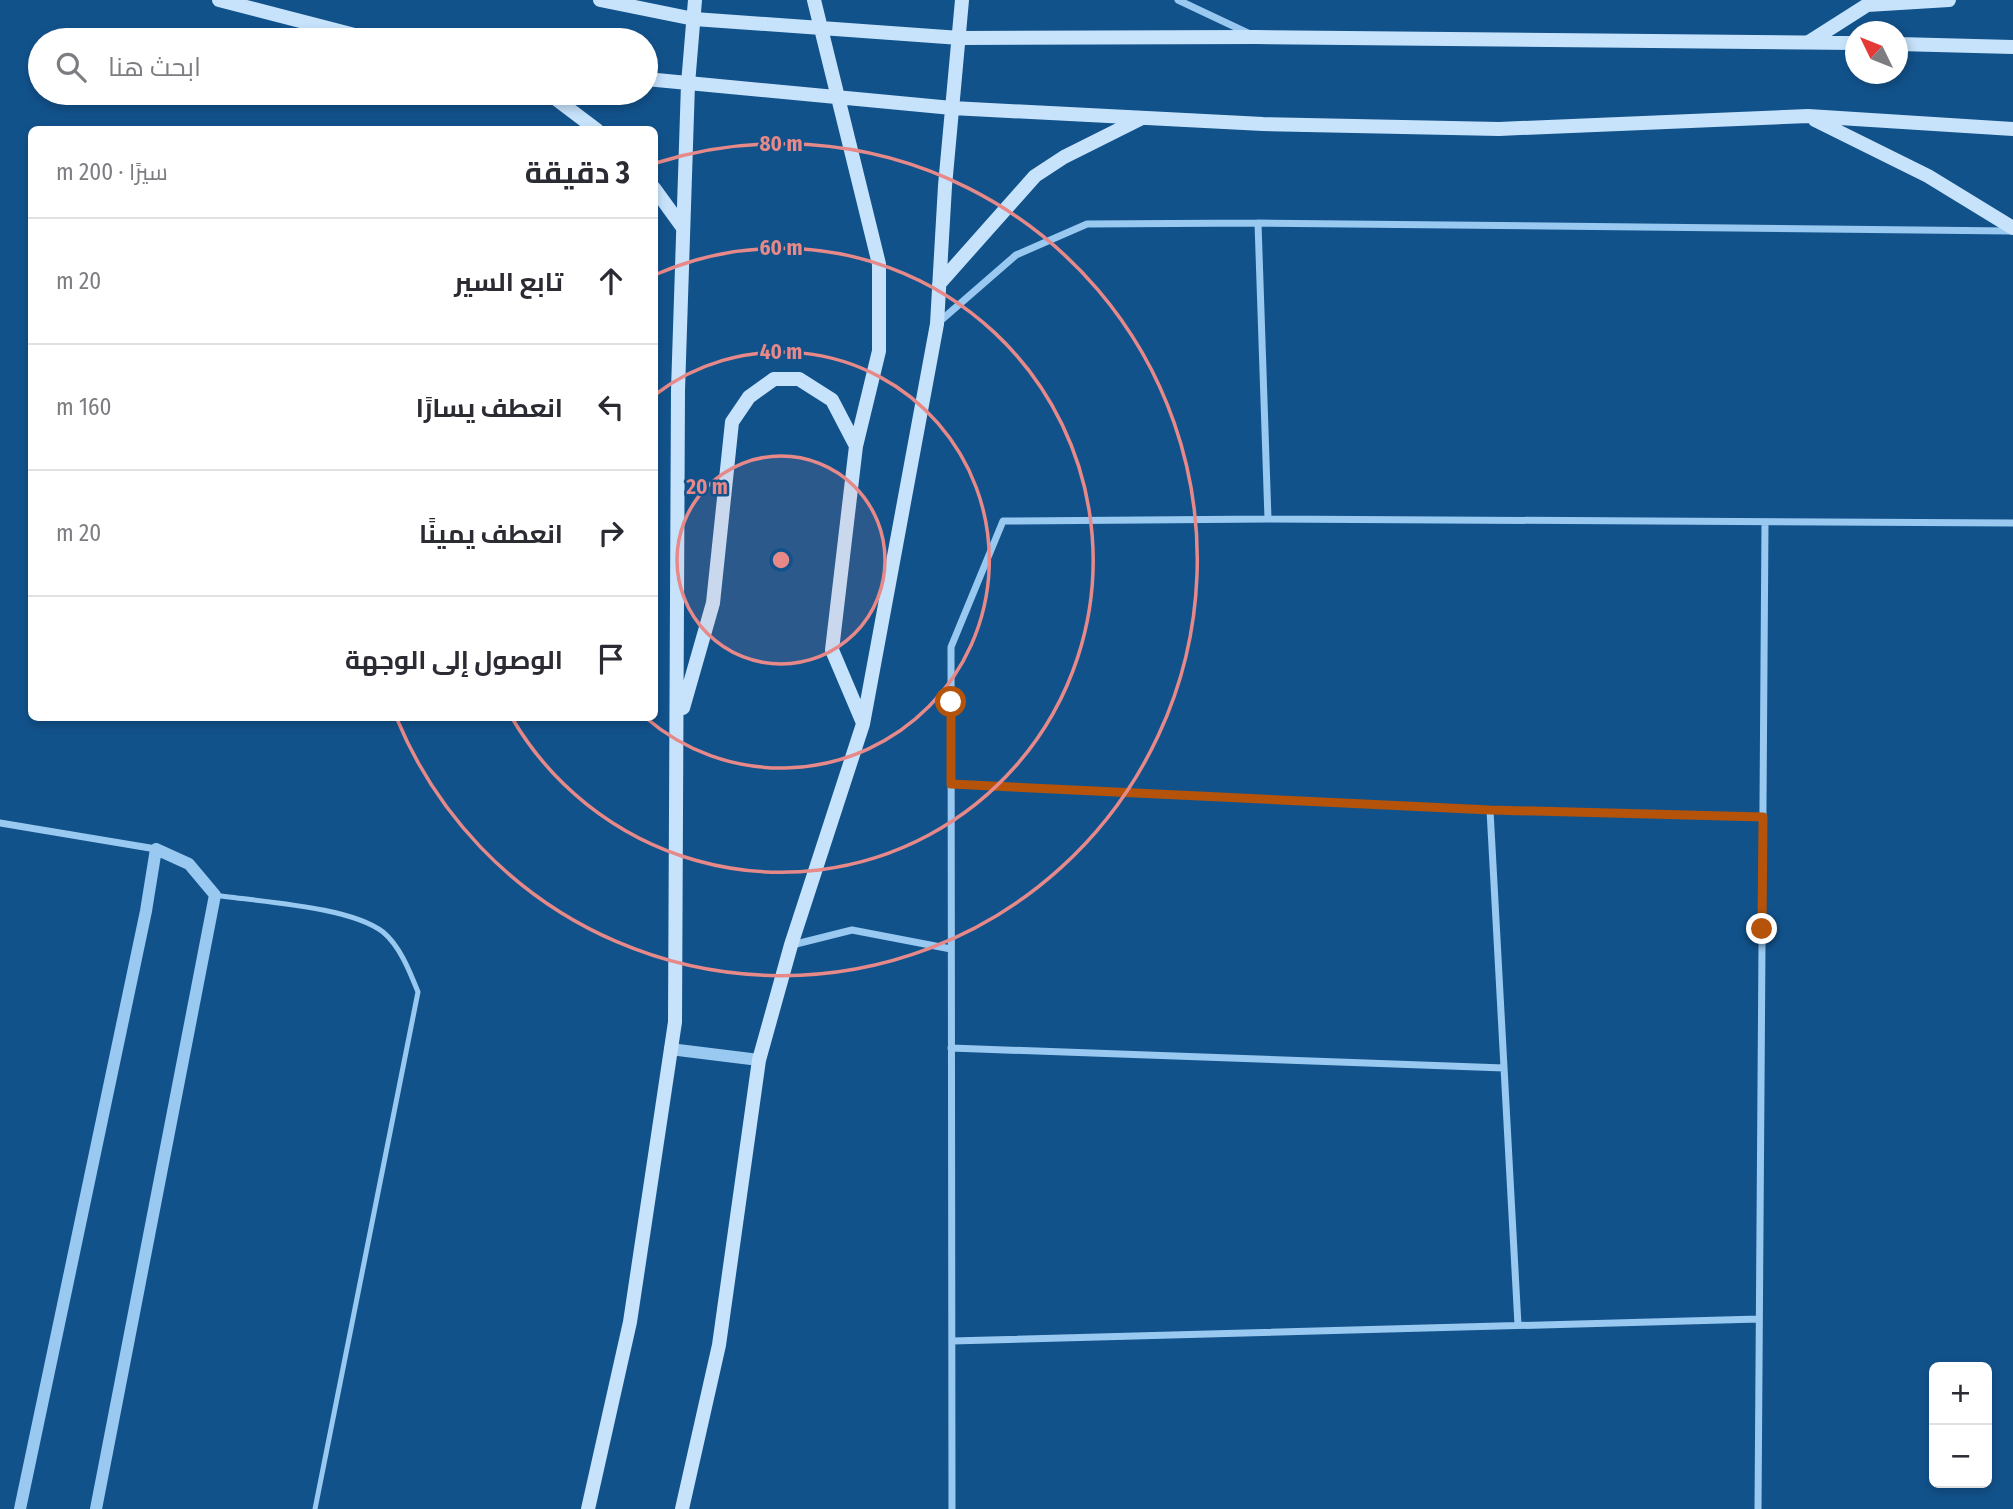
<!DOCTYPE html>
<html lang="ar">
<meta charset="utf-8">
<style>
:root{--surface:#fff;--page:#f7f7f7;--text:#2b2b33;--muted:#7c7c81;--line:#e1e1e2}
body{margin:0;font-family:"Fira Sans Condensed",Cairo,sans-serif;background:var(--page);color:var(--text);direction:rtl}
.controls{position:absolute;right:21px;bottom:21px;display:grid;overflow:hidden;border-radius:10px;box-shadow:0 4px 10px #0003}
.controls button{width:63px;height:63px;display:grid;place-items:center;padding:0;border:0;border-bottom:2px solid var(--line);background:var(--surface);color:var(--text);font:35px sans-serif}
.compass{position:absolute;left:1845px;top:21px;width:63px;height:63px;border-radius:50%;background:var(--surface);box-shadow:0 4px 10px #0003;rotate:313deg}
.stop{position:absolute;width:21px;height:21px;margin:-16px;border:5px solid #b45309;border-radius:50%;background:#fff}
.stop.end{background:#b45309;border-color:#fff;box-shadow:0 2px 7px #0008}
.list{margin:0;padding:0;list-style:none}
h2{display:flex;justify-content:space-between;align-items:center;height:91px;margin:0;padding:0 28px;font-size:30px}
h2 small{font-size:23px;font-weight:400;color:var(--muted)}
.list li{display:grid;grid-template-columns:46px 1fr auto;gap:21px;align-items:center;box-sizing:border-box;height:126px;padding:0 28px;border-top:2px solid var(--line)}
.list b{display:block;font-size:26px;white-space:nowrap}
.list em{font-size:23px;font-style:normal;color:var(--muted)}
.icon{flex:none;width:38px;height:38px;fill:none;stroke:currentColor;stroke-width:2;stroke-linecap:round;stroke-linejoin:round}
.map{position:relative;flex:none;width:2013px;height:1509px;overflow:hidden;direction:ltr}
.search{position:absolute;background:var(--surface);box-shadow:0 4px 10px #0003;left:28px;top:28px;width:630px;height:77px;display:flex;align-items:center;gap:18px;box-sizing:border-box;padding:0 24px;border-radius:38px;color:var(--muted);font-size:26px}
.panel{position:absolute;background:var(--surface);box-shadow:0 4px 10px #0003;left:28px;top:126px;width:630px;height:595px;border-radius:10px;direction:rtl}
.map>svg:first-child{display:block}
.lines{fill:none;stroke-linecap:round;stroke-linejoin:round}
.service{stroke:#99c9f1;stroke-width:5}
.minor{stroke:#99c9f1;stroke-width:7}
.tertiary{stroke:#99c9f1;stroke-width:12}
.secondary{stroke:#c7e3fc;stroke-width:14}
.route{stroke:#b45309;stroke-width:9}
.ring{fill:none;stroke:#e88989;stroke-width:3.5}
.centre{fill:#e88989;stroke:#12528b;stroke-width:3.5}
.ring-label{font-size:21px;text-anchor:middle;font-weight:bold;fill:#e88989;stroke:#12528b;stroke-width:5;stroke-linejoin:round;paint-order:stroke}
</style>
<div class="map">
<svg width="2013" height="1509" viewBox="0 0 2013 1509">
<rect width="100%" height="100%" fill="#12528b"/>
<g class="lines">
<path class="service" d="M 215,895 C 259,902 349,906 383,932 C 400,946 410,972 418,992 L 315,1509"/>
<path class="minor" d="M 1178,0 L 1250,34
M 1258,223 L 2010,231
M 939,322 L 1016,255 L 1087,224 L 1258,223 L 1268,519
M 951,784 L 1490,810 L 1763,817
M 1490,810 L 1518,1325
M 0,823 L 156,849
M 792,945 L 852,930 L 951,949
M 951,1048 L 1504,1068
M 952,1341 L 1759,1319
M 952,1509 L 951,647 L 1003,521 L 1268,519 L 2013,523
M 1758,1509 L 1765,523"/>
<path class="tertiary" d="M 670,1049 L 759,1060
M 20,1509 L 146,911 L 156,849 L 189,864 L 215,895 L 96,1509"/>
<path class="secondary" d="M 219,0 L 374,40
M 600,0 L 694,19 L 960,38 L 1255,37 L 1856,43
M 814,0 L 879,264 L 879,351 L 856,446
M 1809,42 L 1867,5 L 1949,0
M 1898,44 L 2013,47
M 646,79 L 952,108 L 1263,124 L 1499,129 L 1808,116 L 2013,129
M 548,93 L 597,130
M 1815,120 L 1928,176 L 2013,228
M 654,188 L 683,228
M 939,284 L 1035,176 L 1064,157 L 1140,119
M 683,708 L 713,603 L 732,422 L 749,397 L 774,379 L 799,379 L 832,400 L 856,446 L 832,650 L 863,723
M 588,1509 L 630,1322 L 675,1022 L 678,390 L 688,84 L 695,0
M 682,1509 L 719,1345 L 759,1060 L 791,945 L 863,724 L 937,324 L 945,186 L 962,0"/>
</g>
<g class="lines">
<path class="route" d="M 951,702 L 951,784 L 1490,810 L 1763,817 L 1762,929"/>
</g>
<circle cx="781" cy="560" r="104" fill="#e88989" fill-opacity=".12"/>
<g class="ring">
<circle cx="781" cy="560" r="104"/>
<path d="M656 394A208 208 0 1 1 646 718"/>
<path d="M657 274A312 312 0 1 1 512 718"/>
<path d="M656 163A416 416 0 1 1 397 719"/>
</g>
<circle cx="781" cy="560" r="10" class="centre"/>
<g class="ring-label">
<text x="781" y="151">80 m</text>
<text x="781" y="255">60 m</text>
<text x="781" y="359">40 m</text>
<text x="707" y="494">20 m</text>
</g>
</svg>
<div class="controls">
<button>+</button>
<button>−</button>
</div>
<svg class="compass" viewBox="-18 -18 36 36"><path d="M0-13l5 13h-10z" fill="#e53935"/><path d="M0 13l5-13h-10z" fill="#7c7c81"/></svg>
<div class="stop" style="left:951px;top:702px"></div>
<div class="stop end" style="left:1762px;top:929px"></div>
<div class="search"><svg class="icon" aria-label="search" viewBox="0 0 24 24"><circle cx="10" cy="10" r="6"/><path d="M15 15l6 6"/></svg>ابحث هنا</div>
<section class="panel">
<h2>3 دقيقة<small>سيرًا · 200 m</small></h2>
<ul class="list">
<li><svg class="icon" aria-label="ahead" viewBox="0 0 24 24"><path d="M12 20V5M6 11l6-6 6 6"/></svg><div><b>تابع السير</b></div><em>20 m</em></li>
<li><svg class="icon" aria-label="left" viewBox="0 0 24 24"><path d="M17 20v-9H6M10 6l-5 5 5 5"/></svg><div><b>انعطف يسارًا</b></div><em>160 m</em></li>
<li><svg class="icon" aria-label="right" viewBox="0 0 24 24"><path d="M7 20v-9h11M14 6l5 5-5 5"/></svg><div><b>انعطف يمينًا</b></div><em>20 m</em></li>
<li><svg class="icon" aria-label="arrive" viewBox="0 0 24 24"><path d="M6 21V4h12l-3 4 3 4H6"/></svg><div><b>الوصول إلى الوجهة</b></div></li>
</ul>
</section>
</div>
